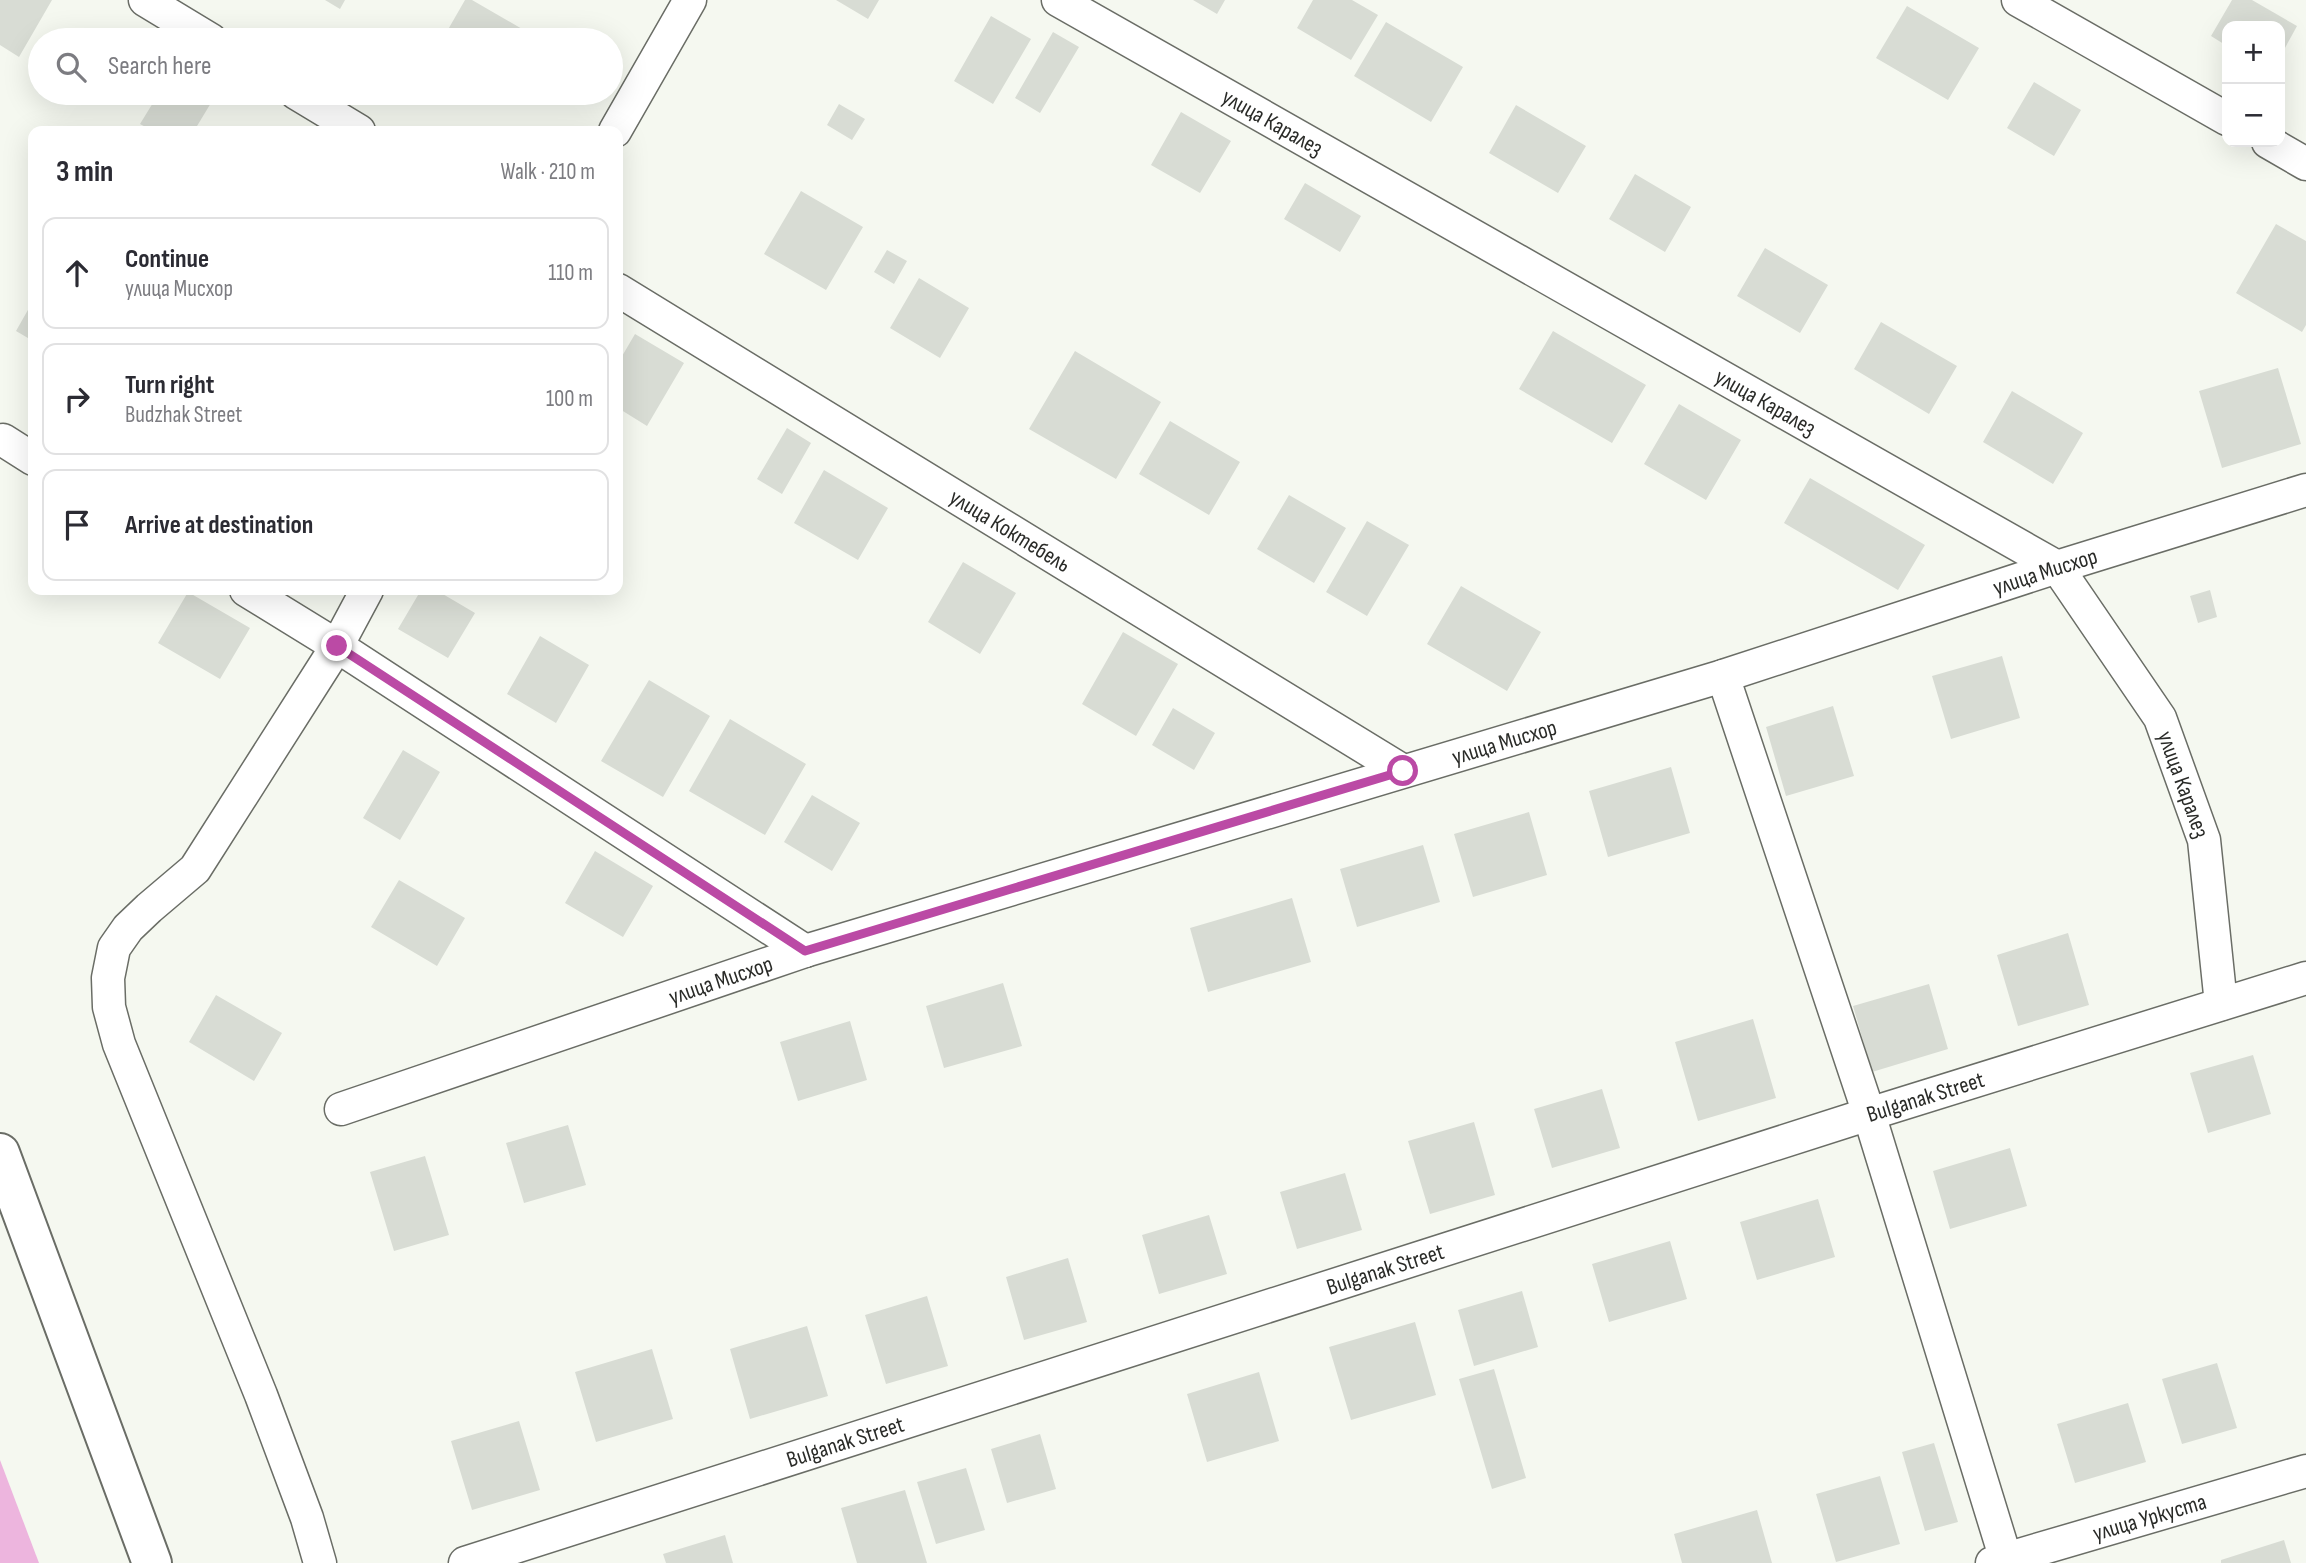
<!DOCTYPE html>
<meta charset="utf-8">
<style>
:root{--surface:#fff;--page:#f7f7f7;--text:#2b2b33;--muted:#7c7c81;--line:#e1e1e2}
body{margin:0;font-family:"Sofia Sans Condensed",sans-serif;background:var(--page);color:var(--text)}
.controls{position:absolute;right:21px;top:21px;display:grid;overflow:hidden;border-radius:14px;box-shadow:0 7px 28px #0002}
.controls button{width:63px;height:63px;display:grid;place-items:center;padding:0;border:0;border-bottom:2px solid var(--line);background:var(--surface);color:var(--text);font:35px sans-serif}
.stop{position:absolute;width:21px;height:21px;margin:-16px;border:5px solid #bb4aa5;border-radius:50%;background:#fff}
.stop.end{background:#bb4aa5;border-color:#fff;box-shadow:0 2px 7px #0008}
.list{margin:0;padding:0;list-style:none}
h2{display:flex;justify-content:space-between;align-items:center;height:91px;margin:0;padding:0 28px;font-size:30px}
h2 small{font-size:23px;font-weight:400;color:var(--muted)}
.list li{display:grid;grid-template-columns:46px 1fr auto;gap:21px;align-items:center;box-sizing:border-box;height:112px;margin:0 14px 14px;padding:0 14px;border:2px solid var(--line);border-radius:14px}
.list b{display:block;font-size:26px;white-space:nowrap}
.list p{margin:0;font-size:23px;white-space:nowrap;color:var(--muted)}
.list em{font-size:23px;font-style:normal;color:var(--muted)}
.icon{flex:none;width:38px;height:38px;fill:none;stroke:currentColor;stroke-width:2;stroke-linecap:round;stroke-linejoin:round}
.map{position:relative;flex:none;width:2306px;height:1563px;overflow:hidden}
.search{position:absolute;background:var(--surface);box-shadow:0 7px 28px #0002;left:28px;top:28px;width:595px;height:77px;display:flex;align-items:center;gap:18px;box-sizing:border-box;padding:0 24px;border-radius:38px;color:var(--muted);font-size:26px}
.panel{position:absolute;background:var(--surface);box-shadow:0 7px 28px #0002;left:28px;top:126px;width:595px;height:469px;border-radius:14px}
.map>svg:first-child{display:block}
.green{fill:#edb5de}
.building{fill:#d8dcd4}
.lines{fill:none;stroke-linecap:round;stroke-linejoin:round}
.minor-casing{stroke:#6a6d66;stroke-width:35}
.primary-casing{stroke:#6a6d66;stroke-width:42}
.minor{stroke:#fff;stroke-width:32}
.primary{stroke:#fff;stroke-width:38}
.route{stroke:#bb4aa5;stroke-width:9}
.labels{text-anchor:middle;stroke-width:5;stroke-linejoin:round;paint-order:stroke}
.street-label{font-size:23px;fill:#2a2b28;stroke:#f5f8f0}
</style>
<div class="map">
<svg width="2306" height="1563" viewBox="0 0 2306 1563">
<rect width="100%" height="100%" fill="#f5f8f0"/>
<path class="green" d="M 0,1460 L 39,1563 L 0,1563 Z"/>
<path class="building" d="M 0,0 L 52,0 L 19,57 L 0,45 Z
M 325,0 L 345,0 L 340,9 Z
M 465,0 L 472,0 L 541,40 L 442,40 Z
M 836,0 L 879,0 L 868,19 Z
M 1193,0 L 1225,0 L 1217,14 Z
M 1313,0 L 1352,0 L 1378,15 L 1351,60 L 1297,28 Z
M 2232,0 L 2252,0 L 2297,26 L 2280,57 L 2280,26 L 2227,26 L 2227,46 L 2211,36 Z
M 1907,6 L 1979,48 L 1948,100 L 1876,58 Z
M 991,16 L 1031,39 L 993,104 L 954,81 Z
M 1386,22 L 1463,67 L 1431,122 L 1354,76 Z
M 1053,32 L 1079,47 L 1040,113 L 1015,98 Z
M 2034,82 L 2081,110 L 2054,156 L 2007,128 Z
M 159,93 L 217,93 L 194,131 L 153,131 L 140,124 Z
M 492,93 L 519,93 L 513,105 Z
M 839,104 L 865,119 L 852,140 L 827,125 Z
M 1516,105 L 1586,146 L 1558,193 L 1489,153 Z
M 1181,112 L 1231,141 L 1200,193 L 1151,165 Z
M 1635,174 L 1691,207 L 1665,252 L 1609,219 Z
M 1305,183 L 1361,216 L 1340,252 L 1284,219 Z
M 801,191 L 863,227 L 826,290 L 764,254 Z
M 2276,224 L 2306,241 L 2306,325 L 2302,332 L 2236,293 Z
M 1765,248 L 1828,285 L 1800,333 L 1737,296 Z
M 887,250 L 907,261 L 894,284 L 874,272 Z
M 919,278 L 969,308 L 940,358 L 890,328 Z
M 33,301 L 33,341 L 16,331 Z
M 1881,322 L 1957,366 L 1929,414 L 1854,369 Z
M 1553,331 L 1646,385 L 1612,443 L 1519,389 Z
M 635,334 L 684,363 L 647,426 L 618,408 L 618,363 Z
M 1075,351 L 1161,402 L 1116,479 L 1029,429 Z
M 2278,368 L 2301,444 L 2222,468 L 2199,391 Z
M 2012,391 L 2083,433 L 2053,484 L 1983,442 Z
M 1679,404 L 1741,440 L 1706,500 L 1644,464 Z
M 1170,421 L 1240,462 L 1209,515 L 1139,474 Z
M 787,428 L 811,443 L 782,494 L 757,479 Z
M 824,470 L 888,508 L 858,560 L 794,523 Z
M 1810,478 L 1925,545 L 1898,590 L 1784,523 Z
M 1289,495 L 1346,528 L 1314,583 L 1257,549 Z
M 1367,521 L 1409,545 L 1367,616 L 1326,592 Z
M 963,562 L 1016,593 L 980,654 L 928,622 Z
M 1461,586 L 1541,632 L 1507,691 L 1427,644 Z
M 421,590 L 436,590 L 475,613 L 448,658 L 398,629 Z
M 2210,590 L 2217,617 L 2198,623 L 2190,596 Z
M 188,592 L 250,628 L 220,679 L 158,643 Z
M 1123,632 L 1178,664 L 1136,736 L 1082,704 Z
M 540,636 L 589,665 L 556,723 L 507,694 Z
M 2002,656 L 2020,718 L 1951,739 L 1932,676 Z
M 649,680 L 710,716 L 663,797 L 601,761 Z
M 1833,706 L 1854,776 L 1786,796 L 1766,727 Z
M 1173,708 L 1215,733 L 1194,770 L 1152,745 Z
M 730,719 L 806,764 L 765,835 L 689,791 Z
M 403,750 L 440,772 L 400,840 L 363,818 Z
M 1671,767 L 1690,833 L 1608,857 L 1589,791 Z
M 812,795 L 860,823 L 832,871 L 784,842 Z
M 1529,812 L 1547,875 L 1473,897 L 1454,834 Z
M 1423,845 L 1440,902 L 1357,927 L 1340,869 Z
M 595,851 L 653,886 L 623,937 L 565,903 Z
M 399,880 L 465,918 L 437,966 L 371,927 Z
M 1292,898 L 1311,962 L 1208,992 L 1190,928 Z
M 2068,933 L 2089,1005 L 2018,1026 L 1997,955 Z
M 1003,983 L 1022,1046 L 944,1068 L 926,1006 Z
M 1929,984 L 1948,1049 L 1872,1072 L 1853,1006 Z
M 216,995 L 282,1033 L 254,1081 L 189,1042 Z
M 1753,1019 L 1776,1098 L 1698,1121 L 1675,1042 Z
M 850,1021 L 867,1080 L 798,1101 L 780,1042 Z
M 2253,1055 L 2271,1114 L 2208,1133 L 2190,1073 Z
M 1602,1089 L 1620,1148 L 1552,1168 L 1534,1109 Z
M 1474,1122 L 1495,1195 L 1430,1214 L 1408,1141 Z
M 568,1125 L 586,1185 L 524,1203 L 506,1143 Z
M 2010,1148 L 2027,1206 L 1950,1229 L 1933,1171 Z
M 425,1156 L 449,1235 L 394,1251 L 370,1172 Z
M 1345,1173 L 1362,1230 L 1297,1249 L 1280,1192 Z
M 1818,1199 L 1835,1257 L 1757,1280 L 1740,1222 Z
M 1209,1215 L 1227,1274 L 1159,1294 L 1142,1235 Z
M 1670,1241 L 1687,1299 L 1609,1322 L 1592,1264 Z
M 1068,1258 L 1087,1322 L 1024,1340 L 1006,1277 Z
M 1522,1291 L 1538,1347 L 1474,1366 L 1458,1310 Z
M 927,1296 L 948,1366 L 886,1384 L 865,1315 Z
M 1415,1322 L 1436,1395 L 1351,1420 L 1329,1347 Z
M 807,1326 L 828,1396 L 750,1419 L 730,1349 Z
M 652,1349 L 673,1419 L 596,1442 L 575,1372 Z
M 2217,1363 L 2237,1428 L 2182,1444 L 2162,1379 Z
M 1494,1369 L 1526,1478 L 1492,1489 L 1459,1379 Z
M 1259,1372 L 1279,1441 L 1207,1462 L 1187,1394 Z
M 2128,1403 L 2146,1462 L 2075,1483 L 2057,1424 Z
M 519,1421 L 540,1490 L 472,1510 L 451,1441 Z
M 1040,1434 L 1056,1489 L 1007,1503 L 991,1449 Z
M 1934,1443 L 1958,1522 L 1925,1531 L 1902,1452 Z
M 966,1468 L 985,1530 L 936,1544 L 917,1482 Z
M 1880,1476 L 1900,1544 L 1836,1562 L 1816,1494 Z
M 905,1490 L 927,1563 L 857,1563 L 841,1508 Z
M 1757,1510 L 1772,1563 L 1682,1563 L 1674,1534 Z
M 725,1535 L 733,1563 L 666,1563 L 663,1554 Z
M 2284,1540 L 2291,1563 L 2221,1563 L 2221,1560 Z"/>
<g class="lines">
<g class="minor-casing">
<g id="minor">
<path d="M 145,0 L 211,40"/>
<path id="s1" d="M 1058,0 L 2057,567 L 2160,718 L 2204,840 L 2221,1004"/>
<path d="M 2018,0 L 2227,119"/>
<path d="M 296,93 L 359,131"/>
<path d="M 615,131 L 690,0"/>
<path d="M 2268,142 L 2306,164"/>
<path id="s2" d="M 618,290 L 1403,771"/>
<path d="M 3,440 L 33,459"/>
<path d="M 246,590 L 337,646 L 805,951"/>
<path d="M 1723,676 L 1869,1114 L 2007,1563"/>
<path id="s3" d="M 341,1109 L 805,951 L 1723,676 L 2057,567 L 2306,490"/>
<path d="M 320,1563 L 307,1518 L 261,1395 L 119,1044 L 109,1007 L 108,978 L 114,948 L 128,928 L 149,908 L 195,869 L 337,646 L 367,590"/>
<path id="s4" d="M 465,1563 L 1869,1114 L 2306,978"/>
<path id="s5" d="M 1992,1563 L 2306,1471"/>
</g>
</g>
<g class="primary-casing">
<path id="primary" d="M 0,1153 L 152,1563"/>
</g>
<use href="#minor" class="minor"/>
<use href="#primary" class="primary"/>
</g>
<g class="lines">
<path class="route" d="M 337,646 L 805,951 L 1403,771"/>
</g>
<g class="labels">
<g class="street-label">
<text dy="8" stroke="none"><textPath href="#s1" startOffset="247">улица Каралез</textPath></text>
<text dy="8" stroke="none"><textPath href="#s1" startOffset="814">улица Каралез</textPath></text>
<text dy="8" stroke="none"><textPath href="#s2" startOffset="460">улица Коктебель</textPath></text>
<text dy="8" stroke="none"><textPath href="#s3" startOffset="1787">улица Мисхор</textPath></text>
<text dy="8" stroke="none"><textPath href="#s3" startOffset="1220">улица Мисхор</textPath></text>
<text dy="8" stroke="none"><textPath href="#s1" startOffset="1402">улица Каралез</textPath></text>
<text dy="8" stroke="none"><textPath href="#s3" startOffset="401">улица Мисхор</textPath></text>
<text dy="8" stroke="none"><textPath href="#s4" startOffset="1533">Bulganak Street</textPath></text>
<text dy="8" stroke="none"><textPath href="#s4" startOffset="966">Bulganak Street</textPath></text>
<text dy="8" stroke="none"><textPath href="#s4" startOffset="399">Bulganak Street</textPath></text>
<text dy="8" stroke="none"><textPath href="#s5" startOffset="164">улица Уркуста</textPath></text>
</g>
</g>
</svg>
<div class="controls">
<button>+</button>
<button>−</button>
</div>
<div class="stop" style="left:1403px;top:771px"></div>
<div class="stop end" style="left:337px;top:646px"></div>
<div class="search"><svg class="icon" aria-label="search" viewBox="0 0 24 24"><circle cx="10" cy="10" r="6"/><path d="M15 15l6 6"/></svg>Search here</div>
<section class="panel">
<h2>3 min<small>Walk · 210 m</small></h2>
<ul class="list">
<li><svg class="icon" aria-label="ahead" viewBox="0 0 24 24"><path d="M12 20V5M6 11l6-6 6 6"/></svg><div><b>Continue</b><p>улица Мисхор</p></div><em>110 m</em></li>
<li><svg class="icon" aria-label="right" viewBox="0 0 24 24"><path d="M7 20v-9h11M14 6l5 5-5 5"/></svg><div><b>Turn right</b><p>Budzhak Street</p></div><em>100 m</em></li>
<li><svg class="icon" aria-label="arrive" viewBox="0 0 24 24"><path d="M6 21V4h12l-3 4 3 4H6"/></svg><div><b>Arrive at destination</b></div></li>
</ul>
</section>
</div>
